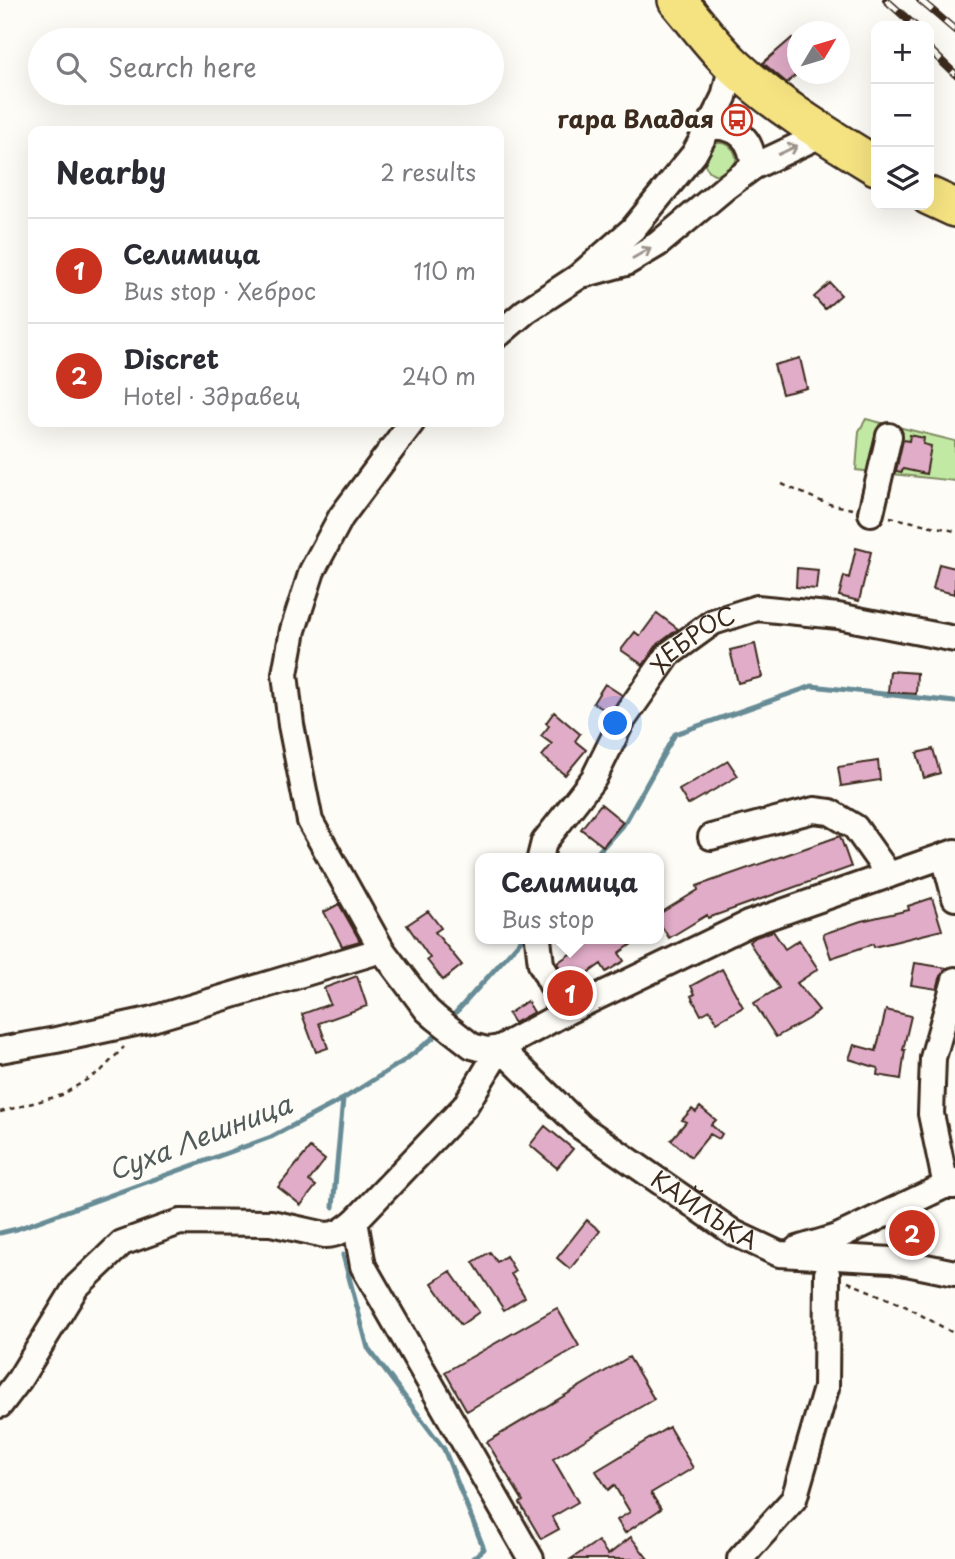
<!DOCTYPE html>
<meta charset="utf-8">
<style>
:root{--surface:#fff;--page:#f2f2f3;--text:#2b2b33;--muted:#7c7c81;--line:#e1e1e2;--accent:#c8321e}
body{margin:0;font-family:"Playpen Sans",sans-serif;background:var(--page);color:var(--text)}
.controls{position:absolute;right:21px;top:21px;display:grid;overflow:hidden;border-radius:14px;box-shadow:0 7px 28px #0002}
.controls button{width:63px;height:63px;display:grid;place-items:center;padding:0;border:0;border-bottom:2px solid var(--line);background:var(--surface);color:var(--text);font:35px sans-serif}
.compass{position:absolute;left:787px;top:21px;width:63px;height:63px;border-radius:50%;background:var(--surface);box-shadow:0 7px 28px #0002;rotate:52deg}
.you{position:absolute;left:616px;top:724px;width:24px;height:24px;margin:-18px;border:5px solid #fff;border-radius:50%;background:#1a73e8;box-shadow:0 0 0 10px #1a73e833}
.badge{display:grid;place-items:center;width:46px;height:46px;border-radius:50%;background:var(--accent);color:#fff;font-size:23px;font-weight:700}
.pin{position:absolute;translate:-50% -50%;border:4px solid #fff;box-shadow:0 2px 7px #0006}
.popup{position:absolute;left:475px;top:853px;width:189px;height:91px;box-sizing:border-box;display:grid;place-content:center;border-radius:14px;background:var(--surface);filter:drop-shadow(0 2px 5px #0005);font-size:23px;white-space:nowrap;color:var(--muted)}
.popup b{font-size:26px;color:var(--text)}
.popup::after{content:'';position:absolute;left:50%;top:100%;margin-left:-14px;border:14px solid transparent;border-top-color:var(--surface)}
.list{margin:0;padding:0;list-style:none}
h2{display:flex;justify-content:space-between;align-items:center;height:91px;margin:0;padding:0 28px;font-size:30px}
h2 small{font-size:23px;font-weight:400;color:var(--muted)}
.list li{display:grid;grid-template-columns:46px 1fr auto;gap:21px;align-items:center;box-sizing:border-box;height:105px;padding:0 28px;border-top:2px solid var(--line)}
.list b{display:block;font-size:26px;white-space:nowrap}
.list p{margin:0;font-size:23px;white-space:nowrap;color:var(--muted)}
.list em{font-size:23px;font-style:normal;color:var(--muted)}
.icon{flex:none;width:38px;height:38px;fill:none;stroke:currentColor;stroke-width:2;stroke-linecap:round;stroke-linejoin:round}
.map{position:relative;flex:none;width:955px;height:1559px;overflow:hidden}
.search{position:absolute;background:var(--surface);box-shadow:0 7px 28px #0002;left:28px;top:28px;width:476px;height:77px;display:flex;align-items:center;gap:18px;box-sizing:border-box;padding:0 24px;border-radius:38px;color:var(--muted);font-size:26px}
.panel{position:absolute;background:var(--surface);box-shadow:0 7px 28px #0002;left:28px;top:126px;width:476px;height:301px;border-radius:14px}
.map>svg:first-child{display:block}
.green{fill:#c2e9a4;stroke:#7e8a61;stroke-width:2}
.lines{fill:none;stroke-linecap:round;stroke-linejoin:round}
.stream{stroke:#678c96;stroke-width:5}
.building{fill:#e1acc7;stroke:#3b2a1e;stroke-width:2}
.minor-casing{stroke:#3b2a1e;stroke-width:30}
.highway-casing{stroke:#3b2a1e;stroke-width:42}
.path{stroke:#3b2a1e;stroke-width:2.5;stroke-dasharray:5 5;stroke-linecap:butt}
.minor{stroke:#fdfcf7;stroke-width:24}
.highway{stroke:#f5e382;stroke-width:37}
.rail-casing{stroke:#3b2a1e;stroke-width:8}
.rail{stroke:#fdfcf7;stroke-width:5;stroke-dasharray:16;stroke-linecap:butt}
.oneway{stroke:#9c938a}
.labels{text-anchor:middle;stroke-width:7;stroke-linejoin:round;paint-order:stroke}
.poi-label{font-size:24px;font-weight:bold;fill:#3b2a1e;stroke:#fdfcf7;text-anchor:end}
.street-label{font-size:24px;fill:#3b2a1e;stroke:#fdfcf7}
.water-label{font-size:26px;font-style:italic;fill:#515b5a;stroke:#fdfcf7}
</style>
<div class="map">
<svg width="955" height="1559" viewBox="0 0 955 1559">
<rect width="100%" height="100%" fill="#fdfcf7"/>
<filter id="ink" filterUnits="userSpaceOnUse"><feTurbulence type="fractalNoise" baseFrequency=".0143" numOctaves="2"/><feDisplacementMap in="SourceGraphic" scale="14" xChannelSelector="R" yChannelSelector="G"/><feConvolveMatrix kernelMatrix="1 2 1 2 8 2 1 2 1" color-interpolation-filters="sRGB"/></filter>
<g filter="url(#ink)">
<path class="green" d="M704 159a16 16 0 1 1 32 0a16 16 0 1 1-32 0Z
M 866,419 L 955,441 L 955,481 L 856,470 L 859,431 Z"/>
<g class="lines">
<path class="stream" d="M 593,858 L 626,821 L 675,734 L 812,686 L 955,702
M 450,1019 L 522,939
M 333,1207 L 343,1099
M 0,1233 L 17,1229 L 271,1137 L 343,1099 L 405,1060 L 433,1038 L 441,1029
M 343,1255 L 368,1348 L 444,1449 L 484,1549 L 472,1559"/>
</g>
<path class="building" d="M 792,38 L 797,44 L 797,74 L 787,83 L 763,63 Z
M 830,283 L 841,295 L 825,309 L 814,297 Z
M 800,358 L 807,388 L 782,394 L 774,365 Z
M 910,435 L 924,438 L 923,444 L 931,446 L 926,474 L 903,469 L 902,472 L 896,471 L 903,440 L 909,441 Z
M 856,548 L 871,552 L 859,601 L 839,596 L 844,576 L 849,578 Z
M 939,564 L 955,568 L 955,594 L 933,589 Z
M 797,568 L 818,570 L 816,589 L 796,587 Z
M 657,613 L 678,629 L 657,645 L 643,665 L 621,650 L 635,632 L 640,636 Z
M 755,644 L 762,677 L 738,683 L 730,650 Z
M 890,671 L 917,673 L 916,694 L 888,692 Z
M 605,684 L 622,695 L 610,713 L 593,703 Z
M 554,712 L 580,734 L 575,741 L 586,750 L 565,775 L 542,756 L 552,744 L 541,736 L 549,726 L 546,723 Z
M 933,749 L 940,773 L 924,778 L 917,753 Z
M 728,761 L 738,776 L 688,805 L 679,790 Z
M 878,761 L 880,780 L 841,786 L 838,767 Z
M 601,804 L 623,822 L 603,846 L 581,829 Z
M 840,836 L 851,867 L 708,918 L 707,915 L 669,938 L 659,922 L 659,914 L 698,890 L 697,886 Z
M 932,898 L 942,930 L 874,947 L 873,944 L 831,958 L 823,934 L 861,921 L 909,910 L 908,906 Z
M 339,904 L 360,941 L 342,946 L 324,912 Z
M 428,911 L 441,928 L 435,932 L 462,965 L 443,980 L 427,960 L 430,958 L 407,925 Z
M 773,931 L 785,949 L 799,940 L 818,969 L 797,983 L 819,1010 L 808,1019 L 776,1037 L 754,1003 L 779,988 L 749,942 L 756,937 Z
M 592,939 L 639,939 L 619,953 L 624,961 L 606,972 L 601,964 L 571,985 L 557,963 Z
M 915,963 L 947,968 L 941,975 L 937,989 L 911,985 Z
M 722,969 L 743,1007 L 717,1022 L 710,1010 L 701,1015 L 691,996 L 695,994 L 691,986 Z
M 357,976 L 367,1006 L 319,1023 L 328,1048 L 316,1052 L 302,1014 L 330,1004 L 324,988 Z
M 527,1001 L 534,1012 L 514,1023 L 508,1014 Z
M 886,1010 L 911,1016 L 903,1050 L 905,1050 L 901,1079 L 877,1075 L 878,1068 L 849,1059 L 854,1045 L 876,1051 Z
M 700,1107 L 716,1120 L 711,1125 L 722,1134 L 719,1139 L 710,1134 L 691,1157 L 671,1140 L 686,1122 L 682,1120 L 692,1109 L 696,1112 Z
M 545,1126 L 573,1149 L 557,1168 L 530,1145 Z
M 310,1148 L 325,1160 L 309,1181 L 316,1186 L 301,1205 L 278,1187 Z
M 587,1220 L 600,1231 L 570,1269 L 557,1258 Z
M 490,1252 L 497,1262 L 506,1256 L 515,1271 L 511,1274 L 525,1297 L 504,1310 L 473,1262 Z
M 450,1271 L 479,1312 L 461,1325 L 432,1283 Z
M 557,1308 L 579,1346 L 467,1411 L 445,1372 Z
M 629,1357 L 654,1399 L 553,1459 L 578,1502 L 552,1517 L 559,1529 L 541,1539 L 520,1503 L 523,1501 L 487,1442 Z
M 669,1427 L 693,1468 L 651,1493 L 661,1509 L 625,1533 L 617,1520 L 630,1512 L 614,1485 L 608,1490 L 596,1471 Z
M 631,1537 L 648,1559 L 571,1559 L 598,1541 L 608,1555 Z"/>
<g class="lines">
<g class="minor-casing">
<g id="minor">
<path d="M 709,127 C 737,125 753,139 753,167"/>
<path d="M 586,274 L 626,263 L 658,244 L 726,187 L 753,167 L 823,134"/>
<path d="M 499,334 L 526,311 L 578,277 L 633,229 L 694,154 L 709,127 L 724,97 L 732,64"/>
<path d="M 412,422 L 341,517 L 312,571 L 293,630 L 285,674 L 291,725 L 310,821 L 382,950 L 427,1010 L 436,1018 L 472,1046 L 487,1050 L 500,1048 L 566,1012 L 748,924 L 955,852"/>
<path d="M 871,513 L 889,436"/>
<path d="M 711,837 L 814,810 L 830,812 L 855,827 L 889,875"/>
<path d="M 944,856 L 955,898"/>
<path id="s1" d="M 540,858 L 544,842 L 594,778 L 622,721 L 669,654 L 713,622 L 757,608 L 838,616 L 955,639"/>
<path d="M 538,939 L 541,964 L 566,1012"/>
<path d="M 955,980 L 933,1058 L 931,1114 L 946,1186 L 955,1186"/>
<path id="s2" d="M 500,1048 L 581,1127 L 734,1233 L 779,1254 L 892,1260 L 955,1273"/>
<path d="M 0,1050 L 56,1040 L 149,1020 L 382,950"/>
<path d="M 355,1221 L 363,1266 L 531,1559"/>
<path d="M 797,1249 L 837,1237 L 955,1181"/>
<path d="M 0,1405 L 19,1380 L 76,1287 L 122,1243 L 180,1222 L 271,1223 L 325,1235 C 338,1235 345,1229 355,1221 L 465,1106 L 500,1048"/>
<path d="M 740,1559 L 794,1499 L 826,1388 L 827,1274"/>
</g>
</g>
<g class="highway-casing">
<path id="highway" d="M 677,0 C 696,22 713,46 734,66 C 777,106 827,136 876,166
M 929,196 L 955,208"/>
</g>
<path class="path" d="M 782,484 L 825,503 L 852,509
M 890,517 L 955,531
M 0,1112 L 62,1095 L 101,1071 L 124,1047
M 848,1282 L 905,1306 L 955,1334"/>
<use href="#minor" class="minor"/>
<use href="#highway" class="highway"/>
<g class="rail-casing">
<path id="rail" d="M 886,0 L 915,26
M 920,0 L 955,30
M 929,49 L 955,74"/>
</g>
<use href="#rail" class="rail"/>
</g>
<defs><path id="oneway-shaft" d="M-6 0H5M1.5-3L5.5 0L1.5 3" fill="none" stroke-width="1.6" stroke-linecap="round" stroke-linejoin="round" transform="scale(1.75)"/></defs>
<g class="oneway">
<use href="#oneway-shaft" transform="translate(788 150) rotate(-25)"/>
<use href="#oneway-shaft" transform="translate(642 253) rotate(-30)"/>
</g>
</g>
<defs>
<g id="bus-ring" transform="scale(1.575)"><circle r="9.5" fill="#fdfcf7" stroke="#c8321e" stroke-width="1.5"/><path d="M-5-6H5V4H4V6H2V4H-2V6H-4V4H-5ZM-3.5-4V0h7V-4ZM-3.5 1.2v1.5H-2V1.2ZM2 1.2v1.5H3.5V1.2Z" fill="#c8321e"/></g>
</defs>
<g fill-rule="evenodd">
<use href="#bus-ring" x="737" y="120"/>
</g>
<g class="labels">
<g class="poi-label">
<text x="714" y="128">гара Владая</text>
</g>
<g class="street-label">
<text dy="8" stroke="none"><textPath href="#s1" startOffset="271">ХЕБРОС</textPath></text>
<text dy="8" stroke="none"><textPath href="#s2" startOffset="262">КАЙЛЪКА</textPath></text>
</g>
<g class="water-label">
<text transform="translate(200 1138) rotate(-21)" y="9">Суха Лешница</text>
</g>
</g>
</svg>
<div class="controls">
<button>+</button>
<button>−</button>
<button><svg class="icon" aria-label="layers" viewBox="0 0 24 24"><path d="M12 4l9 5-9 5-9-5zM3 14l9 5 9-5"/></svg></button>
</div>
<svg class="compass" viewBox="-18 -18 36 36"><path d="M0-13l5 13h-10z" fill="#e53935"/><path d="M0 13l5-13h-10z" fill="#7c7c81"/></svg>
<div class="you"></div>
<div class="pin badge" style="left:570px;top:993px">1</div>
<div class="popup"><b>Селимица</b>Bus stop</div>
<div class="pin badge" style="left:912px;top:1233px">2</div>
<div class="search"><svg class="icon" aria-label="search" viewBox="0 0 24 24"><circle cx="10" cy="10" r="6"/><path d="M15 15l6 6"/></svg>Search here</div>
<section class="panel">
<h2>Nearby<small>2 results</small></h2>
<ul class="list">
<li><span class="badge">1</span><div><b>Селимица</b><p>Bus stop · Хеброс</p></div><em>110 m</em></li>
<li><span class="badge">2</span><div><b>Discret</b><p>Hotel · Здравец</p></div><em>240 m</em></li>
</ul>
</section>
</div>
